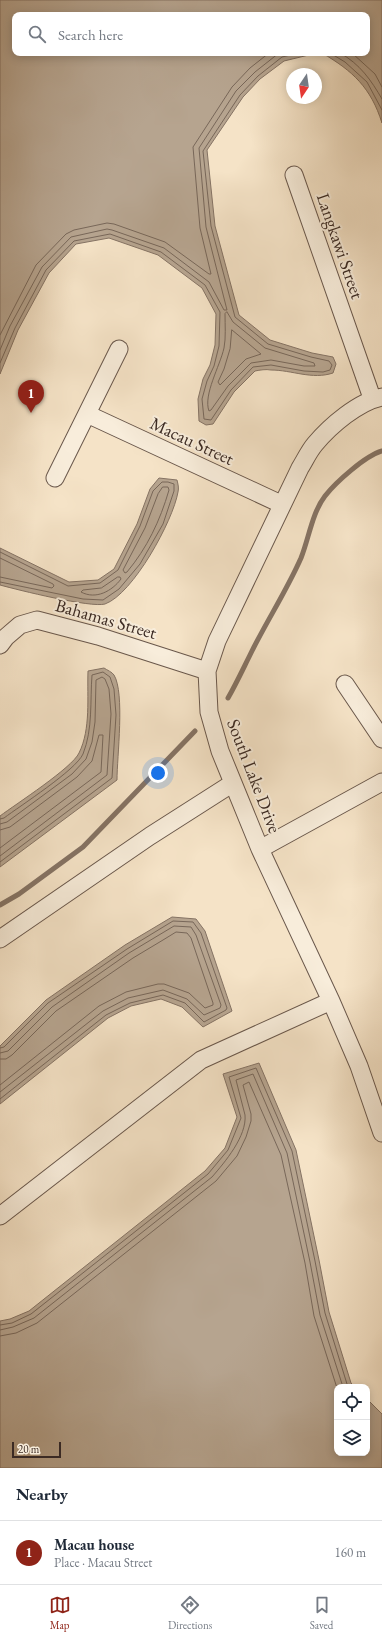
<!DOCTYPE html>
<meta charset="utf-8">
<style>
:root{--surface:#fff;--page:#f6f6f7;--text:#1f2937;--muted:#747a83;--line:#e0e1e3;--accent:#8f2418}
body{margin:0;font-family:"EB Garamond",serif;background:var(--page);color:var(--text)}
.controls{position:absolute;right:12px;bottom:12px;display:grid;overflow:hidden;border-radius:8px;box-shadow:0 2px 10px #0003}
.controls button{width:36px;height:36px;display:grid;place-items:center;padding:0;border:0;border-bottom:1px solid var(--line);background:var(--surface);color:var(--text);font:20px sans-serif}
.compass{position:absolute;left:286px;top:68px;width:36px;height:36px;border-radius:50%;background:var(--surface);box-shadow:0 2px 10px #0003;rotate:193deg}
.scale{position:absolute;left:12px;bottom:10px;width:49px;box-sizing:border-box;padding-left:4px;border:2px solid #3b2a23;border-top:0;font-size:11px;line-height:14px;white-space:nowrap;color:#3b2a23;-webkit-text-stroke:3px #f8eddb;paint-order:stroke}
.you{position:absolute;left:158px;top:773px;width:14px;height:14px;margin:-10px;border:3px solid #fff;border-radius:50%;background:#1a73e8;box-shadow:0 0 0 6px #1a73e833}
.badge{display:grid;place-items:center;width:26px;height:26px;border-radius:50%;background:var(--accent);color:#fff;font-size:13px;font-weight:700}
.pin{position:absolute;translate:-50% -33px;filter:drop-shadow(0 1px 2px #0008)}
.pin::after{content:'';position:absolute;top:21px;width:14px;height:12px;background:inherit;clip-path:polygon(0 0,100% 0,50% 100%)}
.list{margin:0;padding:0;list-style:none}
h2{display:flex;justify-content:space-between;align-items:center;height:52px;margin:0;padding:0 16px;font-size:17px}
h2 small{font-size:13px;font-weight:400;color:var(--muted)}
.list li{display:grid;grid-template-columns:26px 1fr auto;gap:12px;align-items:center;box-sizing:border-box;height:64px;padding:0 16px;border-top:1px solid var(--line)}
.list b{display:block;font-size:15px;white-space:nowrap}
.list p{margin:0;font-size:13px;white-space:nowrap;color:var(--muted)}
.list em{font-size:13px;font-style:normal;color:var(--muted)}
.icon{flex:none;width:22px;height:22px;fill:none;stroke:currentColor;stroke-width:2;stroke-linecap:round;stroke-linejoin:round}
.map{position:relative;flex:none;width:382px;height:1468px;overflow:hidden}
.search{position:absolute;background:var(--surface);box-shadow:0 2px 10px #0003;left:12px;right:12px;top:12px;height:44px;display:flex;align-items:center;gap:10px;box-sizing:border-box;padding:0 14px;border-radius:8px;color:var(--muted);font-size:15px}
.sheet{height:116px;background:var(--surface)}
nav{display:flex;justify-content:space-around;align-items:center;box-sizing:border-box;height:56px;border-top:1px solid var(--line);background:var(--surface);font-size:11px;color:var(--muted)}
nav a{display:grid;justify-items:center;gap:2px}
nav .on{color:var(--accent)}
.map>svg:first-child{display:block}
.water{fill:#b6a48f;stroke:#857364}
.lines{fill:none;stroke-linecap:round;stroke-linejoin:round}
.shore{stroke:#786759;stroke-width:1}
.stream{stroke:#857364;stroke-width:5}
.minor-casing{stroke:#6a584c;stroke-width:19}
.minor{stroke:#f8eddb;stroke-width:17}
.labels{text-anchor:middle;stroke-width:4;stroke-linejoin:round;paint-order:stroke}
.street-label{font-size:18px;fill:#3b2a23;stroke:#f8eddb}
</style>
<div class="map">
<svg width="382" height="1468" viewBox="0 0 382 1468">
<rect width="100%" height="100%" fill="#f5e3c7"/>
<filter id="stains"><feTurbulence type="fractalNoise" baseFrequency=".005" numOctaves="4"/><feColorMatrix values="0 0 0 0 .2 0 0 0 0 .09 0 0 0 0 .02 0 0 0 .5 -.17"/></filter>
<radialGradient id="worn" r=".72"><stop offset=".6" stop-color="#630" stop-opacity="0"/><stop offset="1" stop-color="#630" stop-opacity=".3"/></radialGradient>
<path class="water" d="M 0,0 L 382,0 L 382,123 C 371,88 353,71 322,53 L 367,53 L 367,15 L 15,15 L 15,53 L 317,53 L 284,61 L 260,79 L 243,97 L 207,150 L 215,226 L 239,315 L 270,340 L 312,353 L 333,357 L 336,364 L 333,373 C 312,380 292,370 271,370 C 266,369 260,370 255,371 L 234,392 L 213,424 L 206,425 L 199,421 L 198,399 L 203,379 L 210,365 L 215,345 L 216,314 L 202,288 L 158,255 L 109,238 L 76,244 L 49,273 L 18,330 L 0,374 Z
M 159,478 L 177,480 C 178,484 179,488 178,492 C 173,521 133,594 105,604 C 91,608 18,590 0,585 L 0,548 L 69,582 L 98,580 L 114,569 L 137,524 L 150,489 Z
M 104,668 C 107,670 112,672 114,675 C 125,693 117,757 117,780 L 0,867 L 0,816 C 16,804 72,768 79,753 C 91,729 87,697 88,671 Z
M 172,917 L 196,919 L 205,931 L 232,1011 L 203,1027 L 182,1007 L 161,999 L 131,1006 L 108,1018 L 0,1104 L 0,1046 L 46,1000 L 125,945 Z
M 259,1063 L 296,1150 L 319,1260 L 329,1312 L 351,1383 L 355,1387 L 337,1387 L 337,1453 L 367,1453 L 367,1399 L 382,1414 L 382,1468 L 0,1468 L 0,1321 L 10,1319 L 29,1311 L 205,1171 L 225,1148 L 237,1117 L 223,1074 Z"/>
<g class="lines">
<path class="shore" d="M 330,53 L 345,62 L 367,82 L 382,110
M 340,53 C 360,64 371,80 382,99
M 352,53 L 375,74 L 382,87
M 227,312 L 233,322 L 265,348 L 314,363 L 315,366 L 304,366 L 271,360 L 251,363 L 228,386 L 211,410 L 209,411 C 203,395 220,366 224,348 C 226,338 225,325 225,314 Z
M 232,330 L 261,354 L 246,359 L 220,385 L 218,382 L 224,369 L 230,349 Z
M 0,335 L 36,265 L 66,234 L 74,230 L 107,223 L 114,224 L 165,242 L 209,274 L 211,274 L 200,228 L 193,147 L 232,87 L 250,68 L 269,53
M 0,350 L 10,326 L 42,267 L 71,237 L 107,229 L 112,230 L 164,248 L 209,282 L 224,310 L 227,310 L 206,227 L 199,148 L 236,91 L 255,72 L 279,53
M 0,363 L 15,328 L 46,270 L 74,241 L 110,234 L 161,252 L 205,285 L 220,312 L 219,346 L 214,366 L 207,381 L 202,399 L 204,419 L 211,420 L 231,390 L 253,367 L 271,365 L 304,371 L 323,372 L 330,370 L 332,365 L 329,361 L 311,357 L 268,344 L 235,317 L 211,226 L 203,151 L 240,95 L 258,76 L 282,57 L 299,53
M 163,487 L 168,487 L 169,490 C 160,521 147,548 127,572 L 125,573 L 123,570 L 145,528 L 158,494 Z
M 0,552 L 68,586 L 100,583 L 118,570 L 140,526 L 153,491 L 162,482 L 168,482 L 174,484 L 174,491 L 163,524 L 140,564 L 119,589 L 103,600 L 83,599 L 0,582
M 0,558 L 53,584 L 54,586 L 52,588 L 0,577
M 118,577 L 120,577 L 121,579 C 112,591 96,600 81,592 L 83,590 L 101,588 Z
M 0,819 L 4,818 C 20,806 76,770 83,754 C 93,729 90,701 92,675 L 103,672 L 110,677 L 114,689 L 116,715 L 112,778 L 0,862
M 0,824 L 7,822 L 72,774 L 86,759 L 92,742 L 95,722 L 96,680 L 102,677 L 105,679 L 109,689 L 111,714 L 107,775 L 0,856
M 0,830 L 10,827 L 77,777 L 92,761 L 99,735 L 103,735 L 101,772 L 0,848
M 0,1048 L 4,1047 L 48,1003 L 127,949 L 173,921 L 193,922 L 201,933 L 227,1008 L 226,1010 L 204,1022 L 185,1003 L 163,995 L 130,1003 L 106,1015 L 0,1099
M 0,1053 L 8,1051 L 52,1007 L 129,953 L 174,926 L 191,927 L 196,935 L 221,1005 L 220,1008 L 204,1015 L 187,999 L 163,990 L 128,998 L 103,1011 L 0,1092
M 0,1059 L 6,1059 L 12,1055 L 56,1011 L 133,958 L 163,940 L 176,932 L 187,933 L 191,938 L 213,1003 L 213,1005 L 205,1008 L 189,993 L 164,984 L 158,984 L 126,992 L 99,1006 L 0,1085
M 0,1325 L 12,1323 L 31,1314 L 208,1174 L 228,1150 L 241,1118 L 229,1077 L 256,1068 L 292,1151 L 315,1261 L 325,1313 L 347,1384 L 350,1387
M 0,1330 L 13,1327 L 34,1318 L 212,1177 C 225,1162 247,1136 245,1115 L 236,1080 L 253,1074 L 287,1153 L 310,1262 L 320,1315 L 343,1387
M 0,1336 L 16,1333 L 37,1323 L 216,1181 L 237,1156 L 246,1137 L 251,1121 L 251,1114 L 243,1085 L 249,1082 L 281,1155 L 305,1263 L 314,1316 L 337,1388"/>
<path class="stream" d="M 228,698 C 236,684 243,669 250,655 C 266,622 286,592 301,558 C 309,538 312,513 325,496 C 336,482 365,456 382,451
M 0,905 L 19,894 L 83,847 L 195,731"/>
<g class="minor-casing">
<path id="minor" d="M 294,175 L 372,398
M 382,397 C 359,401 330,426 315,444 C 309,451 305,460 300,468 L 217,641 L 207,671 L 209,712 L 220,751 L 260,849 L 331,1001 L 359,1066 L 382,1133
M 87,414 L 281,504
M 55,478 L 119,349
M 0,645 L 6,637 L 20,625 L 37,620 L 98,636 L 207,671
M 345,684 L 382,739
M 260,849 L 382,782
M 0,939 L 150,836 L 233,783
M 0,1216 L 201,1060 L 331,1001"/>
</g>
<use href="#minor" class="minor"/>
</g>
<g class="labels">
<g class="street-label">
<text transform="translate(340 246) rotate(71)" y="6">Langkawi Street</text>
<text transform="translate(192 441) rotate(25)" y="6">Macau Street</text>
<text transform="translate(106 619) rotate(16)" y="6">Bahamas Street</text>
<text transform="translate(254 776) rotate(69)" y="6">South Lake Drive</text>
</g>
</g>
<rect width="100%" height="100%" filter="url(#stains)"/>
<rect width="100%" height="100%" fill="url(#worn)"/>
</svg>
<div class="controls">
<button><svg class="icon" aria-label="locate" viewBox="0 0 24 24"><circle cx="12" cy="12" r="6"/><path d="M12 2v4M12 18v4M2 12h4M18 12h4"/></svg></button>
<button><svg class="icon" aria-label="layers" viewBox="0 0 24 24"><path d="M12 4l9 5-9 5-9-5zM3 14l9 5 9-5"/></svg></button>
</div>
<svg class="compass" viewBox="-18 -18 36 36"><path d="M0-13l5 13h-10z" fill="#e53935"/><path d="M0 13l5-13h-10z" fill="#747a83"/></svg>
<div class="scale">20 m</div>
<div class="you"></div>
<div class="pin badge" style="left:31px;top:413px">1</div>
<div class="search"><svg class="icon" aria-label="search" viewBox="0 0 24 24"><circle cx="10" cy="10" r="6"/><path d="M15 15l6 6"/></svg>Search here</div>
</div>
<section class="sheet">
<h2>Nearby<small></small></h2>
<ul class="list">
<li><span class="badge">1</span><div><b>Macau house</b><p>Place · Macau Street</p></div><em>160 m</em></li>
</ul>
</section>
<nav>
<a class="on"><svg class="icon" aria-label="map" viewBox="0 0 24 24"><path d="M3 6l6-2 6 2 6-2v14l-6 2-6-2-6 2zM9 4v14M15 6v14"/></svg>Map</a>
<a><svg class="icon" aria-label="directions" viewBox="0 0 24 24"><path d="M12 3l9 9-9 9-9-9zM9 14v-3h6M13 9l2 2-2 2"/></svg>Directions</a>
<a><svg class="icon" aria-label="saved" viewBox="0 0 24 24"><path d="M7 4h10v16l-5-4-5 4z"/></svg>Saved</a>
</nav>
